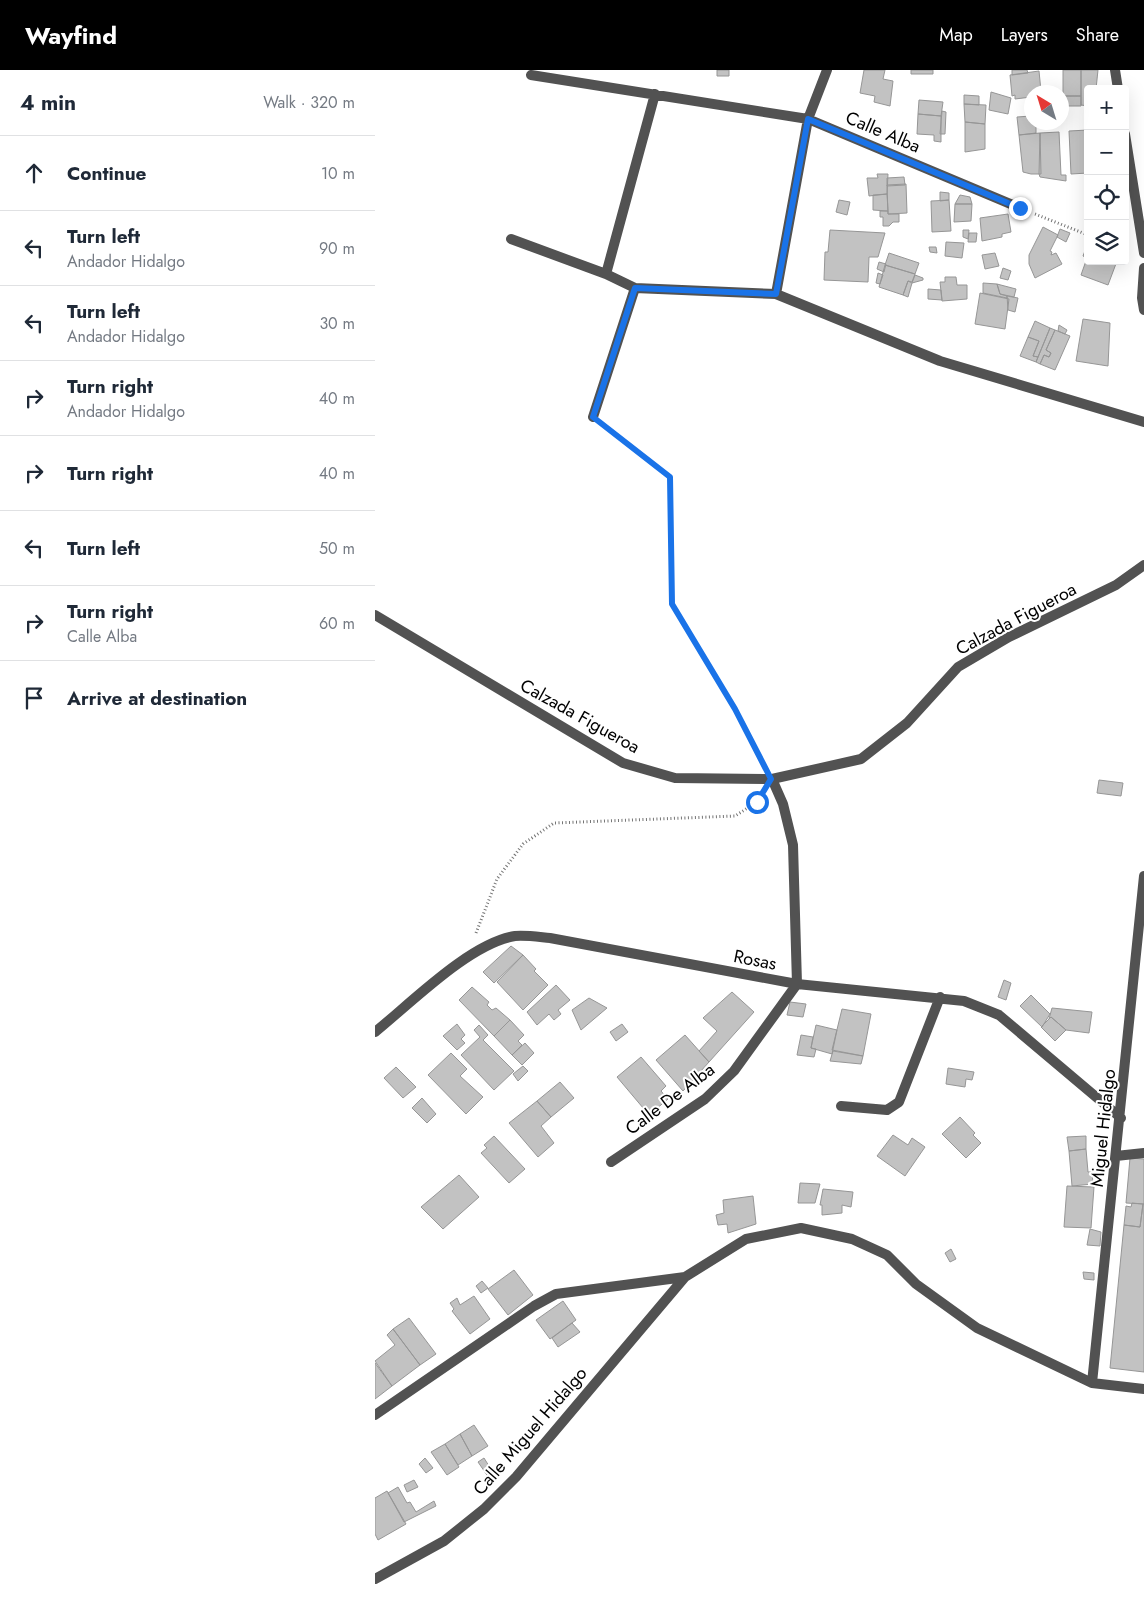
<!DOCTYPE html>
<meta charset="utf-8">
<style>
:root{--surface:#fff;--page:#f6f6f7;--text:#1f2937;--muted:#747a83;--line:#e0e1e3;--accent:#000}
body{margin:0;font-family:Jost,sans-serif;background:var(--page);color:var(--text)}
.controls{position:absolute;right:15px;top:15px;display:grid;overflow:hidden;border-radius:5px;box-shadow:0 5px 20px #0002}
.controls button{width:45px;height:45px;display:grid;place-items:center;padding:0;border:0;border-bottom:1px solid var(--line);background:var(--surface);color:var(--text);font:25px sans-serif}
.compass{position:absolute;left:649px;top:15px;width:45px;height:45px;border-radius:50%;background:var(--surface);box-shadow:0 5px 20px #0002;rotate:322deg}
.stop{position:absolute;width:15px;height:15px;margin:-11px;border:4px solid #1a73e8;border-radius:50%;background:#fff}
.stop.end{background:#1a73e8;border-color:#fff;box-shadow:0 1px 5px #0008}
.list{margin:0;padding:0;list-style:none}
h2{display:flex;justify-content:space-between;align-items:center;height:65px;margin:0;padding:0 20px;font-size:21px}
h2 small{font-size:16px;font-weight:400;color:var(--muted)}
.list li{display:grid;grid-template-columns:32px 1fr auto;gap:15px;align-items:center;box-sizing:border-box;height:75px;padding:0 20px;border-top:1px solid var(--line)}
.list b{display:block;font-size:19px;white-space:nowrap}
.list p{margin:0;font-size:16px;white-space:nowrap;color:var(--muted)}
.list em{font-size:16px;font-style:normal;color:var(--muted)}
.icon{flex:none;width:28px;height:28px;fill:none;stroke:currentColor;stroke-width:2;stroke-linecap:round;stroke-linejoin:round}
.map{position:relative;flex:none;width:769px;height:1535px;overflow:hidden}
header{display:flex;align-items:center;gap:30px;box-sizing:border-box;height:70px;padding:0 25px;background:var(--accent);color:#fff}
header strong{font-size:24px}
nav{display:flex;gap:28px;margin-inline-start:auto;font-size:18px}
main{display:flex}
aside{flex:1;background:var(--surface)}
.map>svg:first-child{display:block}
.building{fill:#c2c2c2;stroke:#969696}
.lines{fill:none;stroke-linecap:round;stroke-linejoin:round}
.path{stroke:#747474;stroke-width:3;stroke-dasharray:1 2.5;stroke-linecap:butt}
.street{stroke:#525252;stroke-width:10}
.route{stroke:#1a73e8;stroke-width:6}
.labels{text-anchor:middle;stroke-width:4;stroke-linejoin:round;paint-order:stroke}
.street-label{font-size:18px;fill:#000;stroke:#fff}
</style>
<header>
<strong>Wayfind</strong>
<nav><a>Map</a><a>Layers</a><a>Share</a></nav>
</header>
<main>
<aside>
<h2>4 min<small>Walk · 320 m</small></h2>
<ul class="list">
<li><svg class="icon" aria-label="ahead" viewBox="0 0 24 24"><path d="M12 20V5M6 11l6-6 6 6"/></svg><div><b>Continue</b></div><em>10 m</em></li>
<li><svg class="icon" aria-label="left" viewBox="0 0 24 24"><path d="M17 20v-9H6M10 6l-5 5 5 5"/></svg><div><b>Turn left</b><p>Andador Hidalgo</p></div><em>90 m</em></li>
<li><svg class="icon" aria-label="left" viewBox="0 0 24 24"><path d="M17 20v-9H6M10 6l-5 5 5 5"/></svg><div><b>Turn left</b><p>Andador Hidalgo</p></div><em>30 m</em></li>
<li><svg class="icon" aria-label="right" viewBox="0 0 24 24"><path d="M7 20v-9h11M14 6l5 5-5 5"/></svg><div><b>Turn right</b><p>Andador Hidalgo</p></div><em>40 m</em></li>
<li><svg class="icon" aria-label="right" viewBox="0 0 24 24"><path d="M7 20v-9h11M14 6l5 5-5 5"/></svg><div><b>Turn right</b></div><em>40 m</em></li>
<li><svg class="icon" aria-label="left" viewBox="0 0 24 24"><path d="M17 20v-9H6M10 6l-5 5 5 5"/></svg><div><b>Turn left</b></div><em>50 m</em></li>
<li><svg class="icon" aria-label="right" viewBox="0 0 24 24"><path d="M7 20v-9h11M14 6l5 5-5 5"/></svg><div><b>Turn right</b><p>Calle Alba</p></div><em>60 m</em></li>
<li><svg class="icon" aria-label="arrive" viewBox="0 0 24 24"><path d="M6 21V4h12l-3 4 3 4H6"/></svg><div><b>Arrive at destination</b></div></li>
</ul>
</aside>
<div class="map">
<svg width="769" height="1535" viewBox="0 0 769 1535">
<rect width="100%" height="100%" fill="#fff"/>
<path class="building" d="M 342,0 L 354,0 L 354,6 L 342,6 Z
M 489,0 L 510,0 L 508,9 L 518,11 L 515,36 L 499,32 L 500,26 L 485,23 Z
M 536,0 L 558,0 L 558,4 L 536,4 Z
M 637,0 L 652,0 L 653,3 L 637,5 Z
M 688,0 L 706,0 L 706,26 L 688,26 Z
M 706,0 L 723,0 L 721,19 L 713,19 L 713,36 L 706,35 Z
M 664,1 L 666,21 L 656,22 L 656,27 L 640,29 L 640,25 L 637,26 L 635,5 Z
M 616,22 L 636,28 L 633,44 L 614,40 Z
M 589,25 L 604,26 L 604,35 L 589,34 Z
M 688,26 L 706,26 L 706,36 L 688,36 Z
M 544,30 L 568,32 L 566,46 L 543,44 Z
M 589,34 L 611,35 L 610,54 L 590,52 Z
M 567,41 L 571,42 L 570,64 L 565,64 Z
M 543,44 L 566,46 L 566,72 L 559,71 L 559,65 L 542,64 Z
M 656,46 L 656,52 L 661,52 L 661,63 L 644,65 L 642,47 Z
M 590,52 L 610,54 L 610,79 L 590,82 Z
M 713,60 L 713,103 L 696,104 L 694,61 Z
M 684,62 L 686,105 L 691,105 L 691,111 L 665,107 L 664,104 L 665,63 Z
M 665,63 L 666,104 L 656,104 L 648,102 L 644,65 Z
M 502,104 L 513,104 L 512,124 L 494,126 L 492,108 L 503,108 Z
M 529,107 L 530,115 L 512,116 L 512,108 Z
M 531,114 L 532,143 L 513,144 L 512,115 Z
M 565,122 L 574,123 L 574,130 L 565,131 Z
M 512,124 L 513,141 L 498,140 L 498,125 Z
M 585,125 L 595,127 L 597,134 L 580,134 Z
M 464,130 L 475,132 L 472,145 L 461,142 Z
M 574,130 L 576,161 L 557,162 L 556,131 Z
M 580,134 L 597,134 L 596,151 L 579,152 Z
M 505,141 L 513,141 L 513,144 L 524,144 L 524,152 L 518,152 L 514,156 L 508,156 L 508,147 L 505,147 Z
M 633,144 L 636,162 L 627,164 L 627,167 L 607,171 L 605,148 Z
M 668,157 L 683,165 L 675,181 L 677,182 L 676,185 L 681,183 L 687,194 L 660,208 L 654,194 L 654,185 Z
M 685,159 L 695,163 L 691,172 L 682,167 Z
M 455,160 L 510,163 L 503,187 L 494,187 L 493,212 L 449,210 L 450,182 L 453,182 Z
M 588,160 L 594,160 L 593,169 L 588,167 Z
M 594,163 L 602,163 L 601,172 L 593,172 Z
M 571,172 L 589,173 L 587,188 L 570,186 Z
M 713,173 L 713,191 L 742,191 L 733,215 L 706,205 L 712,188 L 708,186 Z
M 554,177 L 561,177 L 562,183 L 555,182 Z
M 514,183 L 544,193 L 540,204 L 510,195 Z
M 620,183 L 624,196 L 610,199 L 607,185 Z
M 504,192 L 511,194 L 509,202 L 502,199 Z
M 510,195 L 540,204 L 537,212 L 533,211 L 528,225 L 504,217 Z
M 628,198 L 636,201 L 633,210 L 625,208 Z
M 503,203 L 508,205 L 505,214 L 501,213 Z
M 540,205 L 548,208 L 548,210 L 537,213 Z
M 570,207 L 581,207 L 582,215 L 592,215 L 592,229 L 567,231 L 565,212 L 570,212 Z
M 533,211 L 537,213 L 533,227 L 528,225 Z
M 608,213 L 622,214 L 625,224 L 632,226 L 632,228 L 608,223 Z
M 622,214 L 641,219 L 639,227 L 625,224 Z
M 553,219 L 566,220 L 567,230 L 553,229 Z
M 605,223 L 634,229 L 630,259 L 600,254 Z
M 632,226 L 643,228 L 640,242 L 633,240 Z
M 708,249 L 735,253 L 733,296 L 701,291 Z
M 660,251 L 675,258 L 663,287 L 658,286 L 664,271 L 653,267 Z
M 684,255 L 692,260 L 690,264 L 683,261 Z
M 675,258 L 680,260 L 671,280 L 676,283 L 674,287 L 669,285 L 665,294 L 661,292 Z
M 680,260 L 695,266 L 680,300 L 665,294 L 669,285 L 674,287 L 676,283 L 671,280 Z
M 653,267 L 664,271 L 658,286 L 663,287 L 661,292 L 645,286 Z
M 724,710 L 748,713 L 746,726 L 722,723 Z
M 136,876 L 148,885 L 119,913 L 108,902 Z
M 148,885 L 161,899 L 159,901 L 173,915 L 148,940 L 122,912 Z
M 629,910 L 636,913 L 631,930 L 623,927 Z
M 181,915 L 195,930 L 183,940 L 186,944 L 179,950 L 174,944 L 162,955 L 152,942 Z
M 97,917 L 114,932 L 112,935 L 117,940 L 121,938 L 135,950 L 119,966 L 84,930 Z
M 357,922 L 379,942 L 334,992 L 324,981 L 342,961 L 328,948 Z
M 656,925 L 675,944 L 667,957 L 645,936 Z
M 214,928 L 232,938 L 206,960 L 197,940 Z
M 415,932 L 431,934 L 428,947 L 412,945 Z
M 677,938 L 717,942 L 714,963 L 691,960 L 676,947 L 674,949 Z
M 467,939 L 496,944 L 488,986 L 457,980 Z
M 676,947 L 691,960 L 680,971 L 666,957 Z
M 135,950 L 149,965 L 143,971 L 147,975 L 137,985 L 119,966 Z
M 82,954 L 90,965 L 86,969 L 90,973 L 82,980 L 68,966 Z
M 247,954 L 253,962 L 241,971 L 235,962 Z
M 104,955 L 113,965 L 108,970 L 139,1001 L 119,1020 L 86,985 L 105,967 L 99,960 Z
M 441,955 L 462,960 L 457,984 L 436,978 Z
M 310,965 L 334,992 L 308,1021 L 281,990 Z
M 426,965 L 438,967 L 436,978 L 441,979 L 439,987 L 422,985 Z
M 150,973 L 159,983 L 147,995 L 137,985 Z
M 458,981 L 488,986 L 486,994 L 455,991 Z
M 76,983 L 92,999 L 85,1006 L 108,1027 L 91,1044 L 53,1005 Z
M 266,987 L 291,1016 L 286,1021 L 293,1029 L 274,1045 L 242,1007 Z
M 148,996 L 153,1001 L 143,1011 L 138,1004 Z
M 21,997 L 41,1017 L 28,1028 L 9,1008 Z
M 573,998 L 599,1002 L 597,1010 L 591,1009 L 590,1017 L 571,1014 Z
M 185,1012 L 199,1028 L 176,1047 L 162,1031 Z
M 47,1028 L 61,1044 L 52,1053 L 37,1038 Z
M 162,1031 L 176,1047 L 166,1056 L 179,1073 L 163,1087 L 134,1053 Z
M 585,1047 L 600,1063 L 598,1065 L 606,1073 L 591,1088 L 567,1064 Z
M 518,1065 L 533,1075 L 537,1068 L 550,1077 L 530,1106 L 502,1086 Z
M 119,1066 L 150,1099 L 134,1113 L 106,1083 L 112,1078 L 109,1075 Z
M 711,1066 L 711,1079 L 694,1081 L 692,1067 Z
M 711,1079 L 713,1102 L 717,1102 L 718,1114 L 697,1116 L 694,1081 Z
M 755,1088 L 769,1089 L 769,1134 L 751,1133 Z
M 84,1105 L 104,1127 L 68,1159 L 46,1137 Z
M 425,1113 L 445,1114 L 440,1133 L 423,1133 Z
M 692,1116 L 719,1117 L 716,1158 L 689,1157 Z
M 448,1119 L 478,1122 L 476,1137 L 467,1135 L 467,1143 L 447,1145 L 447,1135 L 445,1135 Z
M 378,1126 L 381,1154 L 353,1163 L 352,1154 L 343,1155 L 341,1145 L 349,1143 L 348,1130 Z
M 757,1133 L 768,1134 L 765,1157 L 749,1155 L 751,1136 L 756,1137 Z
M 768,1134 L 769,1134 L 769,1302 L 735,1298 L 749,1155 L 765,1157 Z
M 715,1159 L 726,1162 L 725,1176 L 712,1175 Z
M 576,1179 L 581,1189 L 575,1192 L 570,1183 Z
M 139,1200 L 158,1225 L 133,1245 L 113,1219 Z
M 708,1202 L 719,1203 L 719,1210 L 709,1209 Z
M 107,1211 L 113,1218 L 106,1223 L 101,1216 Z
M 99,1226 L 115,1249 L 95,1264 L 77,1241 L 79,1239 L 75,1233 L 82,1228 L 85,1235 Z
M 188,1231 L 201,1250 L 175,1269 L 161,1250 Z
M 34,1248 L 61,1284 L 45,1295 L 18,1259 Z
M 197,1253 L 205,1262 L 183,1277 L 177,1268 Z
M 18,1259 L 45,1295 L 17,1316 L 0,1291 L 20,1275 L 12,1265 Z
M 0,1293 L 17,1316 L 0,1329 Z
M 99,1355 L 113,1376 L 97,1386 L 85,1364 Z
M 85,1364 L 97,1386 L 83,1395 L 70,1374 Z
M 70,1374 L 84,1397 L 72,1405 L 56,1382 Z
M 50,1388 L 58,1398 L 51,1403 L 44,1394 Z
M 109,1388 L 119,1404 L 114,1408 L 103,1392 Z
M 39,1410 L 43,1417 L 32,1422 L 29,1415 Z
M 23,1417 L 32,1433 L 35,1432 L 41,1442 L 59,1431 L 61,1436 L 29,1452 L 13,1423 Z
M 12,1421 L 31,1454 L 3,1470 L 0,1464 L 0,1428 Z"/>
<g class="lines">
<path class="path" d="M 660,144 L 713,165
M 231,356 L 295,407 L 297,534 L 360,639 L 388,692
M 101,863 L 122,809 L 148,774 L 179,753 L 360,746 L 382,732 L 386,725"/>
<path class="street" d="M 740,0 L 743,19
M 156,5 L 433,49 L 645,138
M 750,64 L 769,183
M 136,169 L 231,204 L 260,218 L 401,224 L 433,49 L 452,0
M 769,198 L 767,228 L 769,240
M 231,204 L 280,24
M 401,224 L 565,291 L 769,352
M 218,347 L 260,218
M 0,545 L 248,693 L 300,708 L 397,709 L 486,689 L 532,653 L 583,597 L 634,567 L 741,515 L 769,495
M 0,962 C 36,933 95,873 140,866 C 151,865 164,867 175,868 L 422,914 L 589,931 L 624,945 L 746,1048
M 466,1036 L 512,1040 L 524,1032 L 565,927
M 741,1086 L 769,1083
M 236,1092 L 330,1029 L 359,1001 L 422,914 L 418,775 L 408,734 L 397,709
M 717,1313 L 769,806
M 0,1345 L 159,1236 L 181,1224 L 310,1207
M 0,1509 L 69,1471 L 109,1439 L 141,1407 L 310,1207 L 371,1169 L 426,1158 L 477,1169 L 512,1185 L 541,1214 L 602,1258 L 717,1313 L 769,1319"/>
</g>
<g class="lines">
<path class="route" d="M 382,732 L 396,709 L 360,639 L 297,534 L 295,407 L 218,347 L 260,218 L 401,224 L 433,49 L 645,138"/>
</g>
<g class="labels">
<g class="street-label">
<text transform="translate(508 62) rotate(23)" y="6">Calle Alba</text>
<text transform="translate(641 549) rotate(-28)" y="6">Calzada Figueroa</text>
<text transform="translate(205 646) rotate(29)" y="6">Calzada Figueroa</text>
<text transform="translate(380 890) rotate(11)" y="6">Rosas</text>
<text transform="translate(295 1029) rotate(-37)" y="6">Calle De Alba</text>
<text transform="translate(728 1058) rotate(-84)" y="6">Miguel Hidalgo</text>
<text transform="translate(155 1361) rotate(-49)" y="6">Calle Miguel Hidalgo</text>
</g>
</g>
</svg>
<div class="controls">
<button>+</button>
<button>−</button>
<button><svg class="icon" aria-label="locate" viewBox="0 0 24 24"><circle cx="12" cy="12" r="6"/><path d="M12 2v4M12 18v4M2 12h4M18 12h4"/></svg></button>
<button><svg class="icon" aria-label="layers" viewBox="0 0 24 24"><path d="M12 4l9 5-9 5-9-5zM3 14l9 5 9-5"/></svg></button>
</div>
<svg class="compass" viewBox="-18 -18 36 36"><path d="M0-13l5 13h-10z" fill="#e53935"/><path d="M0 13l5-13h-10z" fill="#747a83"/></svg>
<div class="stop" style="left:382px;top:732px"></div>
<div class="stop end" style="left:645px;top:138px"></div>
</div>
</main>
